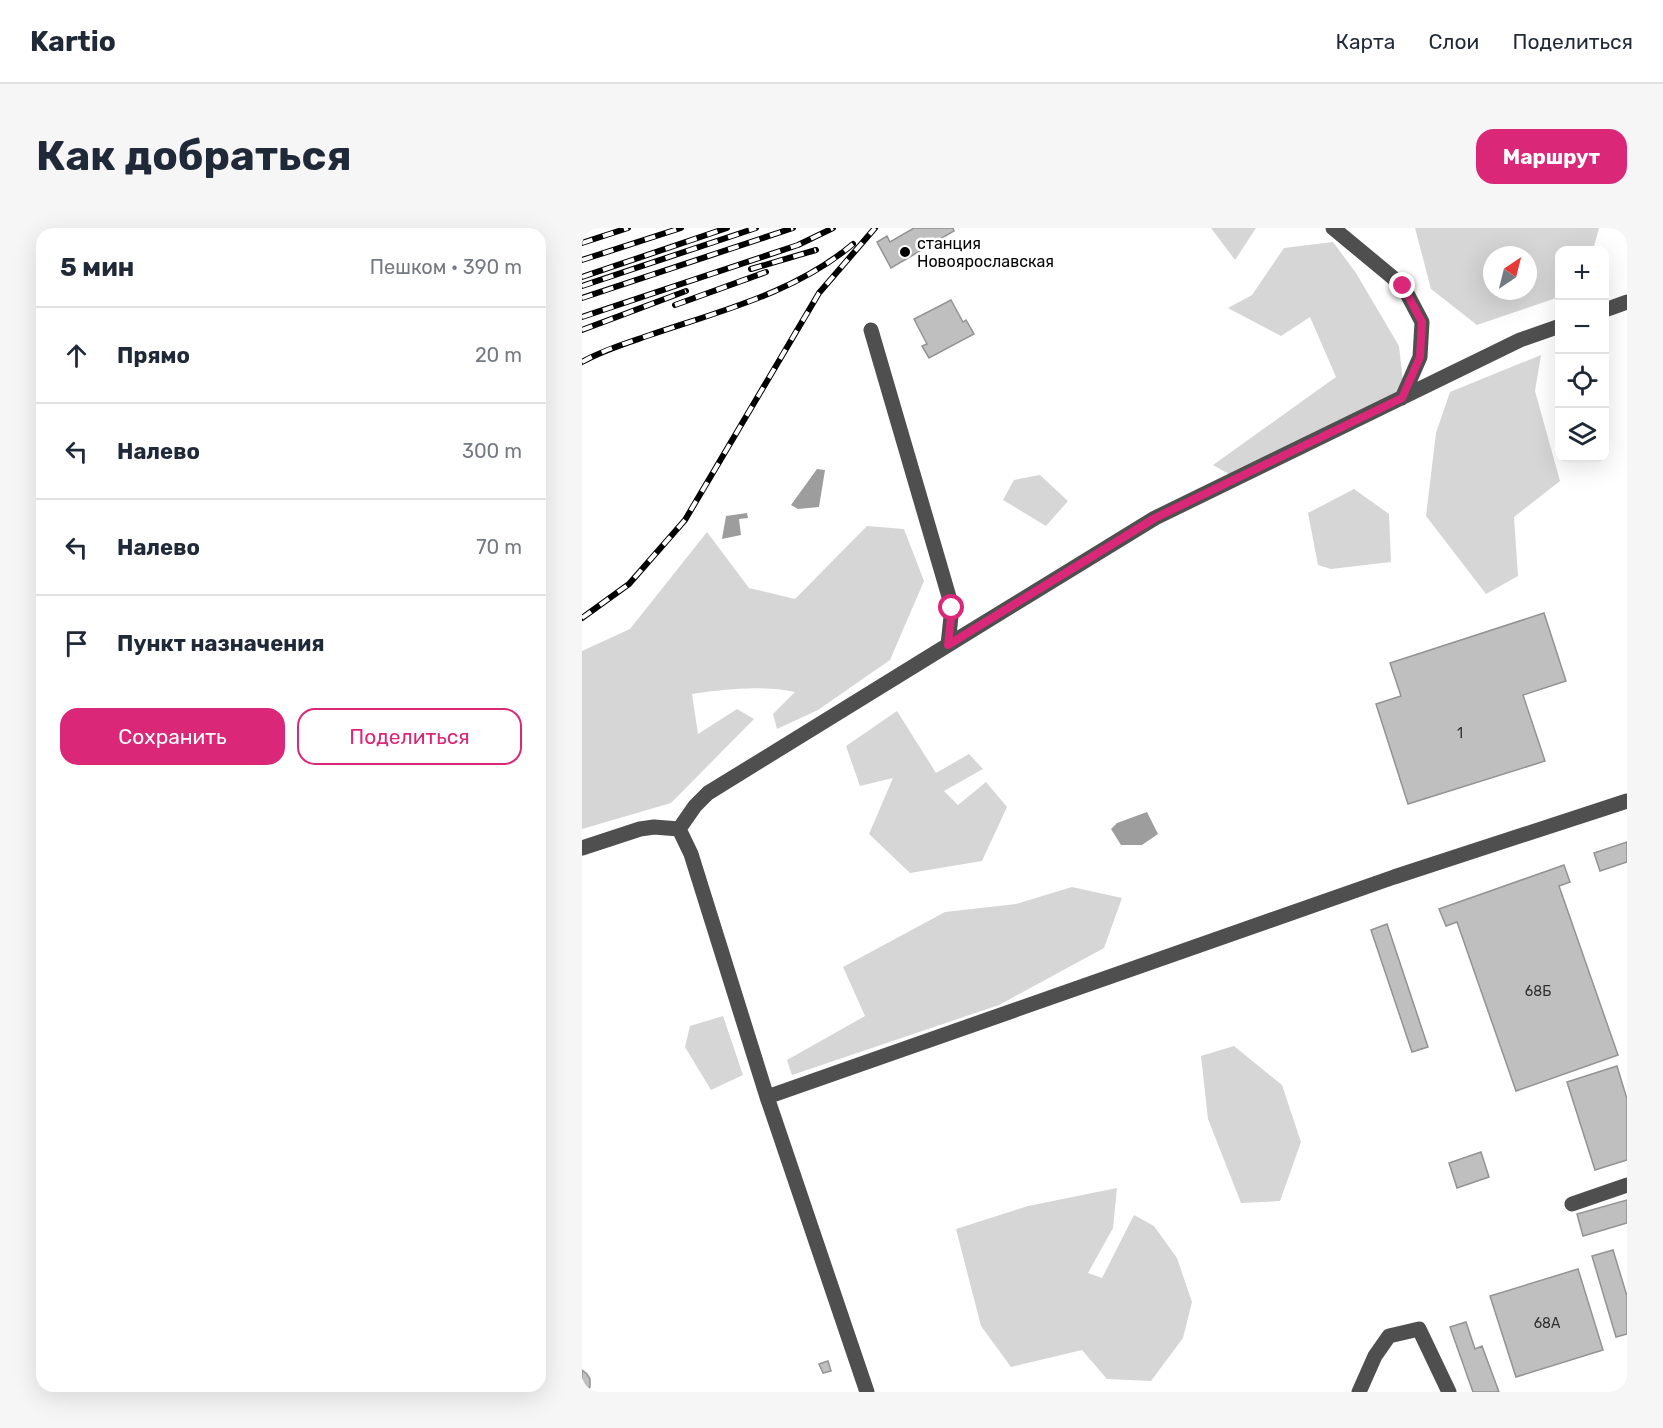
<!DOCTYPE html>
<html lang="ru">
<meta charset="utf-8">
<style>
:root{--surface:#fff;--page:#f6f6f7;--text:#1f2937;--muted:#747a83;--line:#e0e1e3;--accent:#db2777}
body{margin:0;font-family:Rubik,sans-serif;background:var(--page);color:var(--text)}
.controls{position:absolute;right:18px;top:18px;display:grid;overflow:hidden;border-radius:12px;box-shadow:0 6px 24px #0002}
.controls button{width:54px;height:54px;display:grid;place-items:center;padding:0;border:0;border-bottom:2px solid var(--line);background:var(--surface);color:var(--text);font:30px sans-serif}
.compass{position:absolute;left:901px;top:18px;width:54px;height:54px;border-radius:50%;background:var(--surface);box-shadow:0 6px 24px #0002;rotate:35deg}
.stop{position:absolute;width:18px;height:18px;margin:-14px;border:4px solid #db2777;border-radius:50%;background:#fff}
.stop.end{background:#db2777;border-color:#fff;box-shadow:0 2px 6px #0008}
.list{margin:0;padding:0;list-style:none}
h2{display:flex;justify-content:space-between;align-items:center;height:78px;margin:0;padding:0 24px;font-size:26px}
h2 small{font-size:20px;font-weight:400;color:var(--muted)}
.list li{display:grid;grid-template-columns:39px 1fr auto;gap:18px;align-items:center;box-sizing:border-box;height:96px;padding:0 24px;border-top:2px solid var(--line)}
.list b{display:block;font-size:22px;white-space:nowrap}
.list em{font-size:20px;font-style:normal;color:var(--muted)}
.actions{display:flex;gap:12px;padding:18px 24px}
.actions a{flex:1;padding:14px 0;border:2px solid var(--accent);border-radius:18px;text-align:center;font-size:21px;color:var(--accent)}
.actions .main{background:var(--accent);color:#fff}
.icon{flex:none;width:33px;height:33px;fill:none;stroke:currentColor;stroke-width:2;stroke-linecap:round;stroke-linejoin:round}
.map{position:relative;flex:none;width:1045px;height:1164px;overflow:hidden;border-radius:18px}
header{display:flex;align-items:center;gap:36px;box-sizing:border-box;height:84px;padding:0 30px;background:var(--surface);border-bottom:2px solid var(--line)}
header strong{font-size:28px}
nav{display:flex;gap:33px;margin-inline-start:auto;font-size:21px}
.intro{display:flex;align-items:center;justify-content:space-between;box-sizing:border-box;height:144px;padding:0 36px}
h1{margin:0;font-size:42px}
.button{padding:15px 27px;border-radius:18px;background:var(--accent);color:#fff;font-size:21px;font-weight:700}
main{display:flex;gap:36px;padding:0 36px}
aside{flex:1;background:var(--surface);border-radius:18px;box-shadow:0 6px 24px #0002}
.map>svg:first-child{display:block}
.green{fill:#d6d6d6;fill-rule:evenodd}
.water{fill:#9d9d9d}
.building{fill:#bfbfbf;stroke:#939393;stroke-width:1.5}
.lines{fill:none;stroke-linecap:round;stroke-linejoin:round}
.minor{stroke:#4f4f4f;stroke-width:15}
.rail-casing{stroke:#000;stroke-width:6}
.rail{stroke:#fff;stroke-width:4;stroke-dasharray:11;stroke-linecap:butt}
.route{stroke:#db2777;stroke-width:8}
.poi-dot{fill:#000;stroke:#fff;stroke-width:2}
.labels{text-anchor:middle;stroke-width:5;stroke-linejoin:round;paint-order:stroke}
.number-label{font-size:14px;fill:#303030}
.poi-label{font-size:16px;fill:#000;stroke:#fff;text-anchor:start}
</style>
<header>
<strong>Kartio</strong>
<nav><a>Карта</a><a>Слои</a><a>Поделиться</a></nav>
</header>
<div class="intro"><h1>Как добраться</h1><a class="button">Маршрут</a></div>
<main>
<aside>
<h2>5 мин<small>Пешком · 390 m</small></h2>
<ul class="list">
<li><svg class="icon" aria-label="ahead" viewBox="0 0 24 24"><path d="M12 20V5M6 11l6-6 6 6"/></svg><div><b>Прямо</b></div><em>20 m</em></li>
<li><svg class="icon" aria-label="left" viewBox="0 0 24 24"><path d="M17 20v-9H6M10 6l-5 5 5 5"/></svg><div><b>Налево</b></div><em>300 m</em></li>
<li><svg class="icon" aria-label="left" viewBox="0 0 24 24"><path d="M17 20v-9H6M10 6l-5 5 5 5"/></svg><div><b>Налево</b></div><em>70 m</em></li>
<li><svg class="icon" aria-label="arrive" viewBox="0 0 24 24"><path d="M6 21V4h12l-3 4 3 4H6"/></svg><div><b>Пункт назначения</b></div></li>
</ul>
<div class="actions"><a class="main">Сохранить</a><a>Поделиться</a></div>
</aside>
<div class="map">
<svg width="1045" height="1164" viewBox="0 0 1045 1164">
<rect width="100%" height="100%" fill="#fff"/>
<path class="green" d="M 629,0 L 674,0 L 653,32 Z
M 833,0 L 1017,0 L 1011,22 L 978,22 L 977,69 L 895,97 L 849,61 ZM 910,27 L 946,27 L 946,63 L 910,63 Z
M 751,14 L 774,45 L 817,118 L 822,162 L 657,252 L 631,237 L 754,149 L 728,89 L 699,108 L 646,80 L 670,67 L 702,20 Z
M 959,127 L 953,163 L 978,253 L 932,289 L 936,348 L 904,366 L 844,288 L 854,205 L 868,164 Z
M 458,247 L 486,273 L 464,298 L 421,272 L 432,252 Z
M 772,261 L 807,286 L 809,334 L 749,341 L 736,337 L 726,285 Z
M 285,298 L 322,301 L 342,353 L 308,432 L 236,482 L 195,501 L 191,486 L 213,464 C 178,457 144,461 110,466 L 116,506 L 155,481 L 172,491 L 89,575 L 0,601 L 0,423 L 48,401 L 125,304 L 167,360 L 213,371 Z
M 315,483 L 354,545 L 387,526 L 401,541 L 362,563 L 376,577 L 404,554 L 425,579 L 400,633 L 328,645 L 287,606 L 311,550 L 278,558 L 264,518 Z
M 490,659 L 540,670 L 522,720 L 417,777 L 210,847 L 205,832 L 283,788 L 261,739 L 363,684 L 434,676 Z
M 141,788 L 161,847 L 129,862 L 103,819 L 108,798 Z
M 652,818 L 700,857 L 719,914 L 698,973 L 659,975 L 626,891 L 619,828 Z
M 535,960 L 531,1000 L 506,1045 L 520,1050 L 552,987 L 572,998 L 595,1030 L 610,1074 L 601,1110 L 569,1153 L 525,1151 L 500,1122 L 429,1139 L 399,1098 L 374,1001 L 446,978 Z"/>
<path class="water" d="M 235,241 L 243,242 L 237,279 L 216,281 L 209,277 Z
M 165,285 L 166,290 L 157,291 L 159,307 L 140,311 L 144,288 Z
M 565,584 L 576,606 L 560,617 L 539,617 L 529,601 L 535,595 Z"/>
<path class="building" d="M 332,0 L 371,0 L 372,3 L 309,40 L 295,14 L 305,8 L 308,14 Z
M 369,72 L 381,94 L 384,92 L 392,106 L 347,130 L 340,118 L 345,116 L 332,91 Z
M 962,385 L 984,453 L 941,467 L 963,533 L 826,576 L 794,476 L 819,468 L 808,435 Z
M 1045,614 L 1045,634 L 1018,643 L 1012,625 Z
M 982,637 L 988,654 L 977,658 L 1036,827 L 934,863 L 875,694 L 864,698 L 857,681 Z
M 805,696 L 846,819 L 830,824 L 789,702 Z
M 1035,838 L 1045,871 L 1045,932 L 1013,942 L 985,854 Z
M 899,924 L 907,949 L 875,960 L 867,935 Z
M 1045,972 L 1045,995 L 1001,1008 L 995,986 Z
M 1031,1022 L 1045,1068 L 1045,1106 L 1034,1109 L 1010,1028 Z
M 996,1041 L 1021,1122 L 934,1149 L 908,1068 Z
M 884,1094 L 893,1121 L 900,1118 L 917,1164 L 891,1164 L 868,1099 Z
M 246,1133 L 249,1143 L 241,1145 L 237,1136 Z
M 0,1142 L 5,1146 L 8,1151 L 8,1159 L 4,1164 L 0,1164 Z"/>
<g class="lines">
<path class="minor" d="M 751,0 L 821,58 L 840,94 L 838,129 L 820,170
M 1023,82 L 1045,74
M 366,417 L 573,290 L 938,112 L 978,98
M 97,601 L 113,578 L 126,565 L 366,417 L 370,379 L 289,102
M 0,620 L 58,601 L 72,599 L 97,601 L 109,626 L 185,869 L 285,1164
M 185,869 L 812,649 L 1045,573
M 990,976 L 1045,957
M 777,1164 L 793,1128 L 807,1108 L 837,1101 L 867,1164"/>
<g class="rail-casing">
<path id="rail" d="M 0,15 L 46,0
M 0,32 L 99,0
M 169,41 L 234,22
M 0,49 L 145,0
M 0,58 L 174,0
M 0,70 L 211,0
M 93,77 L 184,44
M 0,89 L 216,17 L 251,0
M 0,102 L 104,63
M 0,134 C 21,122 45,115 68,107 C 138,83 213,65 271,16
M 0,390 L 47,356 L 103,292 L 237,65 L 293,0"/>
</g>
<use href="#rail" class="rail"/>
</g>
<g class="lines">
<path class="route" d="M 370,380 L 366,417 L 573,290 L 820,170 L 838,129 L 840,94 L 821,58"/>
</g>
<circle class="poi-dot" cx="323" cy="24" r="6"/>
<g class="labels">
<g class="number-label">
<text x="878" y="510">1</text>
<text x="956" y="768">68Б</text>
<text x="965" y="1100">68А</text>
</g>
<g class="poi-label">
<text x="335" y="21">станция<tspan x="335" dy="18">Новоярославская</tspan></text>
</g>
</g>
</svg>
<div class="controls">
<button>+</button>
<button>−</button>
<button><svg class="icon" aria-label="locate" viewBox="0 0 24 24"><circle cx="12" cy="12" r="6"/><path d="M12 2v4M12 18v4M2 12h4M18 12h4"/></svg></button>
<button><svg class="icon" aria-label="layers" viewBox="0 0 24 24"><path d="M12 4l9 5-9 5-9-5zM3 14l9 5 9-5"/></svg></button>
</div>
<svg class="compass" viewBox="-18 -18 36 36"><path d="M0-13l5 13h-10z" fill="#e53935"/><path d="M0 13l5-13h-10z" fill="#747a83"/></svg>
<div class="stop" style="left:370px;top:380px"></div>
<div class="stop end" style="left:821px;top:58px"></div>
</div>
</main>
